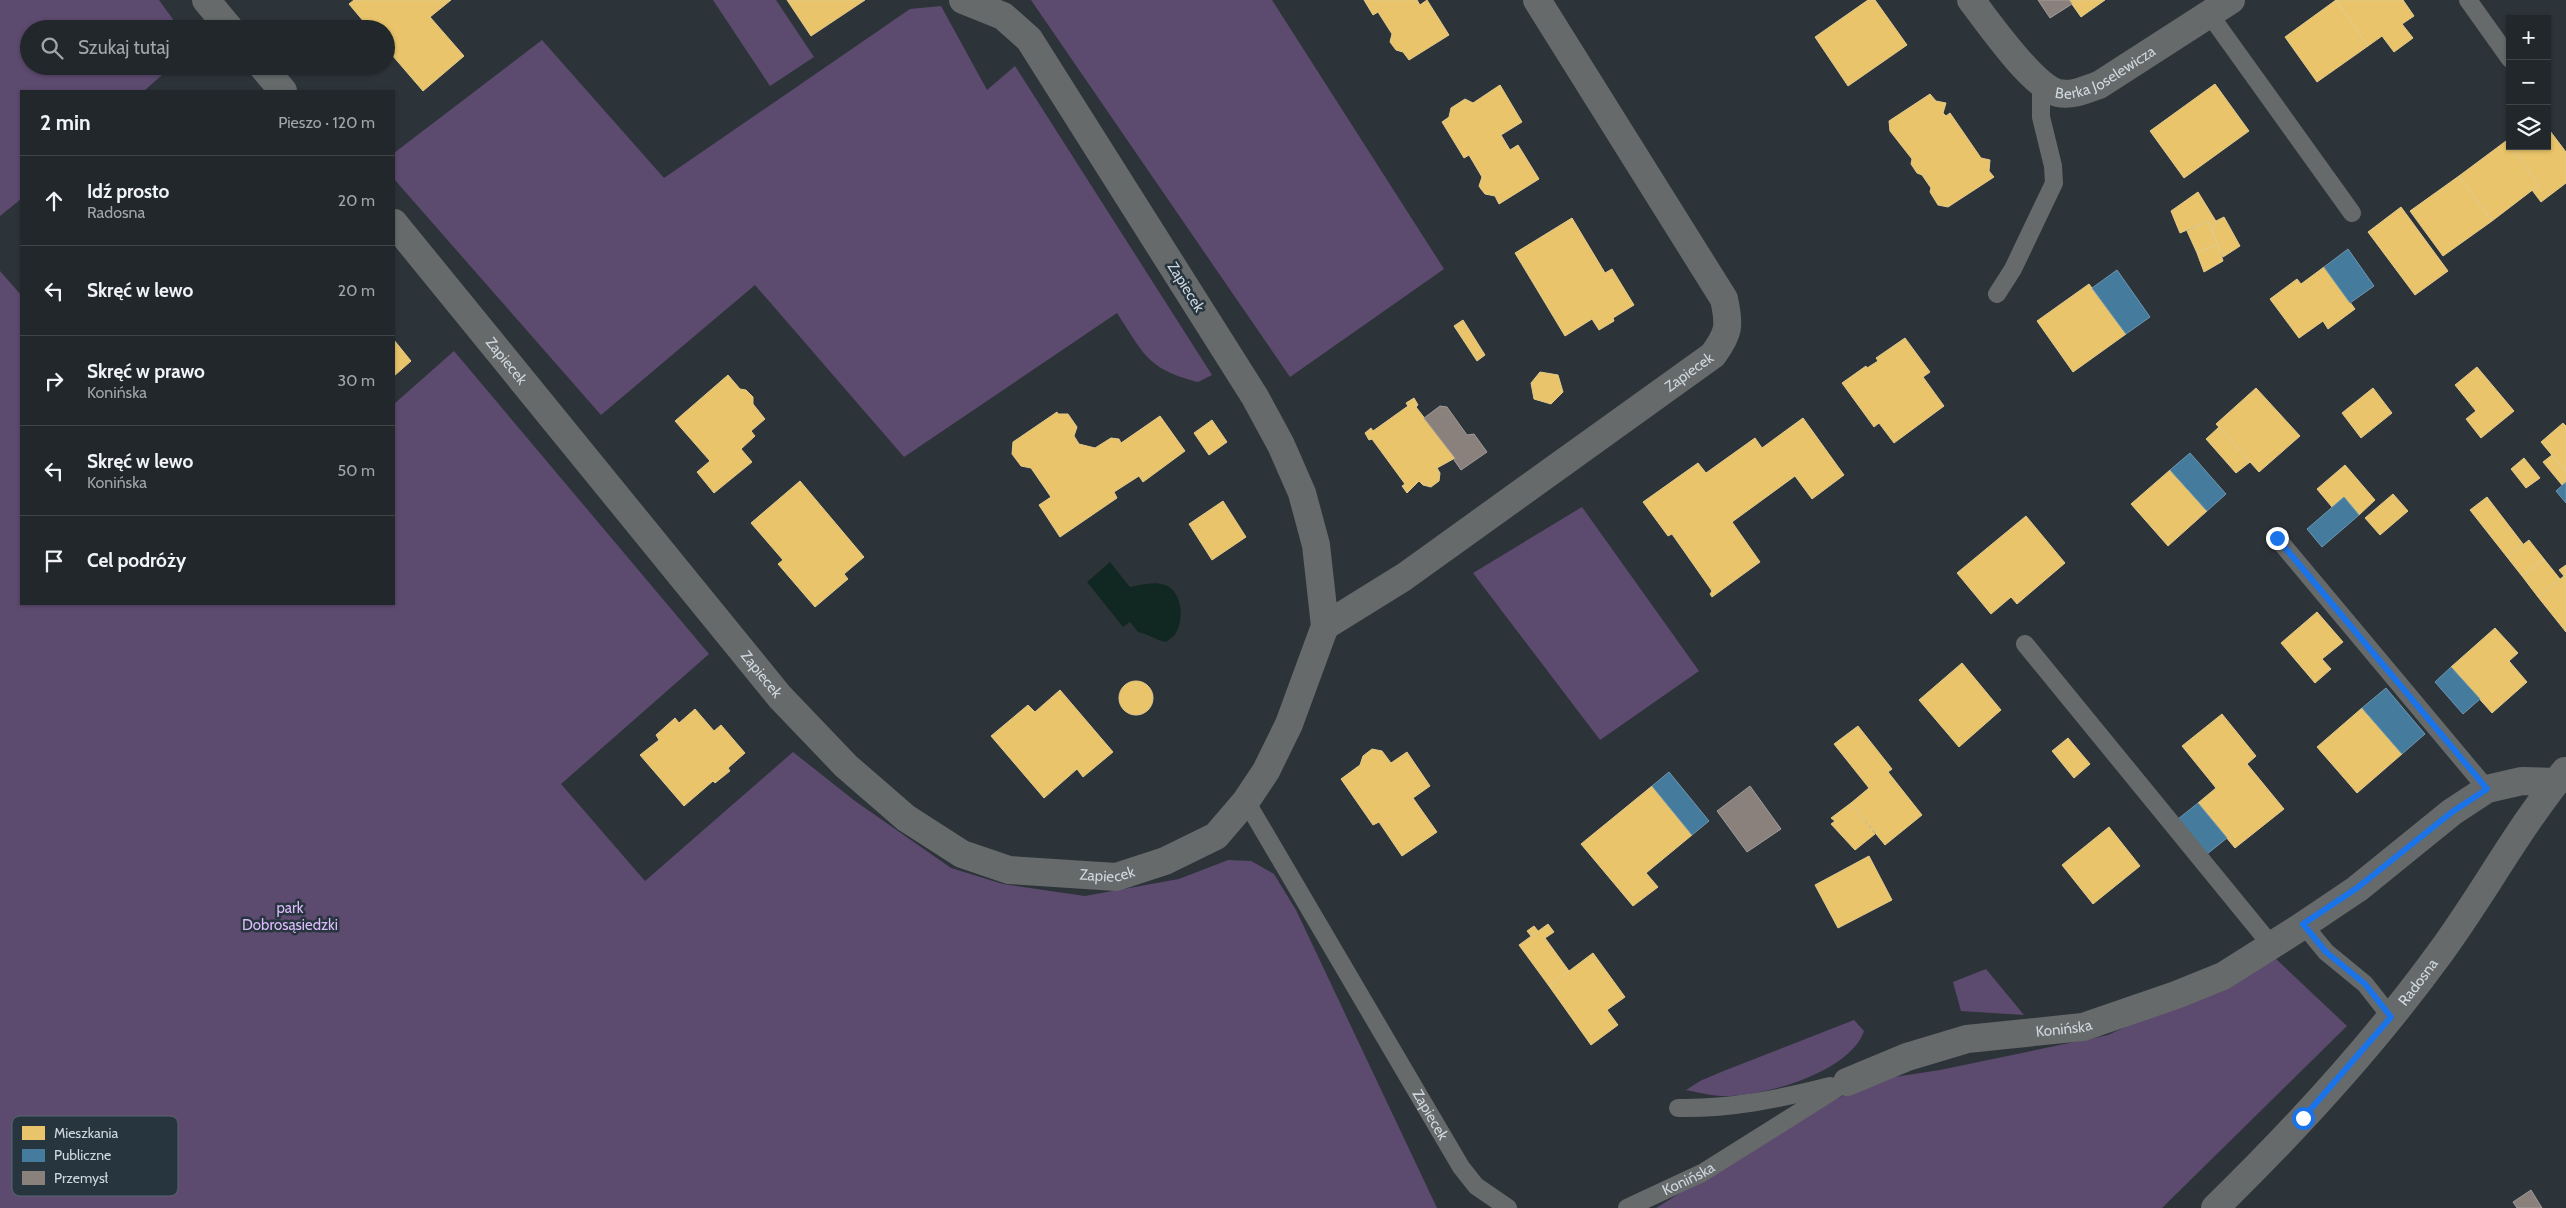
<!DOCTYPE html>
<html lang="pl">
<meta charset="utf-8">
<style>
:root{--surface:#22272b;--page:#2a2f33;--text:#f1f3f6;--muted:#a2a5a9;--line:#3f4447}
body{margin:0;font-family:Cabin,sans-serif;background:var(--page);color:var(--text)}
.controls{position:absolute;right:15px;top:15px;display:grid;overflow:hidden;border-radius:0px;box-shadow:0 1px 4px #0004}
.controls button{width:45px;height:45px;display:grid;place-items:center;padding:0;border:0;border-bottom:1px solid var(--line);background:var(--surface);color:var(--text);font:25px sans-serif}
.stop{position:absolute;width:15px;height:15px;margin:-11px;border:4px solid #1a73e8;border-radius:50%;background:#fff}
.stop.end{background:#1a73e8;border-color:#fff;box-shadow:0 1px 5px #0008}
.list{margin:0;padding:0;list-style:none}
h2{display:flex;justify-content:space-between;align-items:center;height:65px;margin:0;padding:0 20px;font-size:21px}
h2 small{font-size:16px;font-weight:400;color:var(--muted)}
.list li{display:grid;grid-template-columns:32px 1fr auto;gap:15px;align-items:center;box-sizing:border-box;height:90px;padding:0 20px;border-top:1px solid var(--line)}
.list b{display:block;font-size:19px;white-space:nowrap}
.list p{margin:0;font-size:16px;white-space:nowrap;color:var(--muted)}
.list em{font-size:16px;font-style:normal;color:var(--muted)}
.icon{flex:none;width:28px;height:28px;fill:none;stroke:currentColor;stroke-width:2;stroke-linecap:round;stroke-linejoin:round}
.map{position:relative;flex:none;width:2566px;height:1208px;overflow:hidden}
.search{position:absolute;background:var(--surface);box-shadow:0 1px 4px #0004;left:20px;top:20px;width:375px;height:55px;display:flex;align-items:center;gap:12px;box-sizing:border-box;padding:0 18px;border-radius:28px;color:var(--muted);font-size:19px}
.panel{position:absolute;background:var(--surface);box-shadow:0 1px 4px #0004;left:20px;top:90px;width:375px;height:515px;border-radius:0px}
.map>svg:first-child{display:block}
.green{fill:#5d4a6f}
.water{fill:#102821}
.homes{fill:#e9c46a;stroke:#e1ca8d}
.public{fill:#457b9d;stroke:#6e97b1}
.industry{fill:#8a817c;stroke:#9f9b9a}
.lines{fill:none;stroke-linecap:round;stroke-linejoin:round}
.lane{stroke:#666a6a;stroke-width:18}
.street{stroke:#666a6a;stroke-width:28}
.route{stroke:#1a73e8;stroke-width:6}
.labels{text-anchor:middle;stroke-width:5;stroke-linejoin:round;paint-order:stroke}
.street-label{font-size:15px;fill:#cfd8df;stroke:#27353f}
.park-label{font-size:15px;fill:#ddbbfb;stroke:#27353f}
.key{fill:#27353f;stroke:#59666f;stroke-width:1}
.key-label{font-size:14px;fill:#cfd8df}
</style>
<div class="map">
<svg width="2566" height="1208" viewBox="0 0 2566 1208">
<rect width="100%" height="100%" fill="#2d3439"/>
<path class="green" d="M 0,0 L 159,0 L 180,29 L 29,29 L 29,66 L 172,66 L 144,91 L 21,91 L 21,199 L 0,216 Z
M 713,0 L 776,0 L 814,57 L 770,86 Z
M 1031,0 L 1272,0 L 1444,269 L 1290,377 Z
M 941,6 L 987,90 L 1015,66 L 1212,375 L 1198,382 C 1147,369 1144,354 1117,313 L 904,457 L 755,285 L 601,415 L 394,179 L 394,153 L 542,40 L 664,178 L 910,9 Z
M 0,271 L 21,295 L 21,604 L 394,604 L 394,404 L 454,351 L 709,654 L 561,784 L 645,881 L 793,752 L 855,801 L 951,868 L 1003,884 L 1085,896 L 1179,879 L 1228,860 L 1251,861 L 1274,874 L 1296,910 L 1437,1208 L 0,1208 Z
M 1582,507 L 1699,671 L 1600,740 L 1473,573 Z
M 2275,958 L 2347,1026 L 2162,1208 L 1656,1208 L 1812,1111 L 1875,1080 L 1940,1070 L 2108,1035 Z
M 1986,969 L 2024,1015 L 1961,1011 L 1953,982 Z
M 1854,1020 L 1864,1031 C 1850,1073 1760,1098 1720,1096 C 1709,1095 1697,1092 1686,1090 L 1700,1081 L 1726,1070 Z"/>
<path class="water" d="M 1110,562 L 1130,587 C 1141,585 1154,581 1165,585 C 1182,591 1184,618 1177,631 C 1175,636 1170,639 1166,642 C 1155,640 1149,634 1138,632 L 1130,622 L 1123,627 L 1087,582 Z"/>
<path class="homes" d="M 354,0 L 451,0 L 430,17 L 464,56 L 423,91 L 386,48 L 386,29 L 370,29 L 349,4 Z
M 787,0 L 865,0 L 811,36 Z
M 1364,0 L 1417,0 L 1420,5 L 1427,0 L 1449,35 L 1409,60 L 1403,52 L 1396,50 L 1390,42 L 1392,34 L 1378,12 L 1373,15 Z
M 1868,0 L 1875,0 L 1907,45 L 1848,86 L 1815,37 Z
M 2069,0 L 2105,0 L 2081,17 Z
M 2336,0 L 2403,0 L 2414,16 L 2402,24 L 2413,38 L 2394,52 L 2382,36 L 2368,46 Z
M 2336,0 L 2368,46 L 2317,82 L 2285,37 Z
M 2215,84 L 2249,131 L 2184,178 L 2150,131 Z
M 1500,85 L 1522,122 L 1501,135 L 1510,150 L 1518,145 L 1539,179 L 1499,204 L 1495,196 L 1485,194 L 1481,189 L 1479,186 L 1482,177 L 1469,155 L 1464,158 L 1442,122 L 1449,117 L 1451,108 L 1465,99 L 1473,103 Z
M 1930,94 L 1936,101 L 1946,103 L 1943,113 L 1946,116 L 1950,113 L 1981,158 L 1990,160 L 1989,171 L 1994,177 L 1948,207 L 1938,205 L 1930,192 L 1931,188 L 1922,175 L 1917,173 L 1911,164 L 1912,159 L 1890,131 L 1889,121 Z
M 2547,127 L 2566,152 L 2566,183 L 2541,202 L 2532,190 L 2539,185 L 2510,146 L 2547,146 Z
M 2506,141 L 2539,185 L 2492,221 L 2459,176 Z
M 2459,176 L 2492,221 L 2443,256 L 2410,211 Z
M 2198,192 L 2217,223 L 2212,232 L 2208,221 L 2180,233 L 2171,211 Z
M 2401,207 L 2448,271 L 2415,295 L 2368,232 Z
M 2224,217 L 2240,246 L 2223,257 L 2212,232 L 2216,221 Z
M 1572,218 L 1605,273 L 1612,269 L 1634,305 L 1613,318 L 1614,321 L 1599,330 L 1592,319 L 1565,336 L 1515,253 Z
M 2208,221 L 2218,244 L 2197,253 L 2187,231 Z
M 2218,244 L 2223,261 L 2204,272 L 2197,253 Z
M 2324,267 L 2355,309 L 2328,329 L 2323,321 L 2299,338 L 2270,299 L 2297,279 L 2301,284 Z
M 2089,284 L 2126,334 L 2073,372 L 2037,321 Z
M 1463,320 L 1485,355 L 1477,361 L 1454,326 Z
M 1905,338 L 1930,372 L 1923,377 L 1944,406 L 1894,443 L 1879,423 L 1874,427 L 1842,383 L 1866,366 L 1867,368 L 1878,361 L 1876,358 Z
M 394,340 L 411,361 L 394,376 Z
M 2477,367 L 2514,411 L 2481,438 L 2466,419 L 2476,411 L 2455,385 Z
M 1540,372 L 1558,375 L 1563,392 L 1551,404 L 1534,399 L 1531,383 Z
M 728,375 L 740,389 L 746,390 L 753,397 L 753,404 L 765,419 L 751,431 L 755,436 L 741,449 L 752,462 L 714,493 L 697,472 L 710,461 L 675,421 Z
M 2256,388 L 2300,436 L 2259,472 L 2216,424 Z
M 2373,388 L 2392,413 L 2361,438 L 2342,413 Z
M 1414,398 L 1418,405 L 1416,407 L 1455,458 L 1437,468 L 1440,473 L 1439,481 L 1431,487 L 1423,485 L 1419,481 L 1407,493 L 1402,486 L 1405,484 L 1372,439 L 1369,440 L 1365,433 L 1371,428 L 1373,431 L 1408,406 L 1406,403 Z
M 1057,412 L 1058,414 L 1068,414 L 1077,427 L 1074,436 L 1079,444 L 1095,448 L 1111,438 L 1119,439 L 1121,443 L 1160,416 L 1185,451 L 1143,482 L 1139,476 L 1114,492 L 1117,498 L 1060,537 L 1039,505 L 1051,497 L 1031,468 L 1021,466 L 1012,454 L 1013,442 Z
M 1803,418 L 1844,475 L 1812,499 L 1795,476 L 1732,522 L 1760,562 L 1712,597 L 1710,594 L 1712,591 L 1672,534 L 1668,536 L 1643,502 L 1698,463 L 1706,473 L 1755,438 L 1762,448 Z
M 1212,420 L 1227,442 L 1209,455 L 1194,433 Z
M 2563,423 L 2566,426 L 2566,472 L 2541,442 Z
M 2219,427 L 2250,462 L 2236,473 L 2206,439 Z
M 2552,455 L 2566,472 L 2566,482 L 2562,485 L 2543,462 Z
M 2524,458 L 2540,478 L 2526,488 L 2511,469 Z
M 2345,465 L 2375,500 L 2359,515 L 2344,497 L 2332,507 L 2317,489 Z
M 2170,470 L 2207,511 L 2168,546 L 2131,504 Z
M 800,481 L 864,557 L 844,574 L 848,579 L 815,607 L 778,564 L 783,560 L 751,523 Z
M 2393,494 L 2408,511 L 2380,535 L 2365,518 Z
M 2487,497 L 2523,544 L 2507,557 L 2470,510 Z
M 1223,501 L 1246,537 L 1212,560 L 1189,524 Z
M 2026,516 L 2065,563 L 2017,604 L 2011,597 L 1991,614 L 1957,573 Z
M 2529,540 L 2544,559 L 2522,576 L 2507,557 Z
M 2544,559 L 2560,579 L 2538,597 L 2522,576 Z
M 2566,565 L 2566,632 L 2538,597 L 2564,576 L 2559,570 Z
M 2317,612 L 2343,642 L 2322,659 L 2331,669 L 2315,683 L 2281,643 Z
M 2495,628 L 2518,653 L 2509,661 L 2527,682 L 2492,713 L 2451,667 Z
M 1962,663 L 2001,710 L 1959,747 L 1919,700 Z
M1119 698a17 17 0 1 1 34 0a17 17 0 1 1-34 0Z
M 1060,690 L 1113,752 L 1083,777 L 1077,769 L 1044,798 L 991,736 L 1028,705 L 1035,712 Z
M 2362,708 L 2402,754 L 2357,793 L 2317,747 Z
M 695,709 L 714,731 L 721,725 L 745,753 L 728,768 L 730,771 L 715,783 L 713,781 L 684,806 L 640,755 L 659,740 L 656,735 L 675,718 L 679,723 Z
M 2222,714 L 2256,756 L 2247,764 L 2284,809 L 2235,848 L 2198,803 L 2216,788 L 2182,746 Z
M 1858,726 L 1892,769 L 1888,772 L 1922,815 L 1885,845 L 1851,803 L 1869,788 L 1834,744 Z
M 2068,738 L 2090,764 L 2074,778 L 2052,751 Z
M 1372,749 L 1382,751 L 1391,763 L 1407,752 L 1430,786 L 1413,798 L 1437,832 L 1402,856 L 1379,822 L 1373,825 L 1341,779 L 1360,765 L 1363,756 Z
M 1652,786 L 1692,835 L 1646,873 L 1658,887 L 1633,906 L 1581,844 Z
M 1851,803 L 1875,834 L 1855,850 L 1831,824 L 1835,821 L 1831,818 Z
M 2109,827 L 2140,866 L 2093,904 L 2062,865 Z
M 1869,856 L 1892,900 L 1838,928 L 1815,885 Z
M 1548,924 L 1554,932 L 1545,938 L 1569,971 L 1549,986 L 1519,945 Z
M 1534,926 L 1538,931 L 1531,936 L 1527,931 Z
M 1593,953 L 1625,997 L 1607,1010 L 1618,1025 L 1591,1045 L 1549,986 Z"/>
<path class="public" d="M 2348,249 L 2374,286 L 2350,303 L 2324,267 Z
M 2117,270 L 2150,317 L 2126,334 L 2092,288 Z
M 2190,453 L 2226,494 L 2207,511 L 2170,470 Z
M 2566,482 L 2566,503 L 2556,491 Z
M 2344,497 L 2359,515 L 2322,547 L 2307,529 Z
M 2451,667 L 2480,699 L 2463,714 L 2435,682 Z
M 2386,688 L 2425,734 L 2402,754 L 2362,708 Z
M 1669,772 L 1709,821 L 1692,835 L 1652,786 Z
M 2198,803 L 2227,838 L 2207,854 L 2178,819 Z"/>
<path class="industry" d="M 2038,0 L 2069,0 L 2072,4 L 2050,18 Z
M 1440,406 L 1447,407 L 1467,435 L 1474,434 L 1487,452 L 1461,470 L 1454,460 L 1455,458 L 1424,418 Z
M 1750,786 L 1781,829 L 1747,852 L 1717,811 Z
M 2531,1190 L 2542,1208 L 2517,1208 L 2513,1202 Z"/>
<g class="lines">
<g class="lane">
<path d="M 2468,0 L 2510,59"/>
<path d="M 2210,15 L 2352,213"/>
<path d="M 1997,294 L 2013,269 L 2054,183 L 2053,166 L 2041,117 L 2041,83"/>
<path d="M 2277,538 L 2487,789"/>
<path d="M 2025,644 L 2272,946"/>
<path id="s1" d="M 1246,801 L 1461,1167 L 1476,1186 L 1508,1208"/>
<path d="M 2303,924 L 2326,952 L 2365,984 L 2391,1017"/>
<path d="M 1678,1108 C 1730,1109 1779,1099 1830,1086"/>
<path id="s2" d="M 1627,1208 L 1702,1173 L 1847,1082"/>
</g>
<g class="street">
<path d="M 206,0 L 230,29"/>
<path id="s3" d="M 1971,0 C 1988,22 2032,86 2058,93 C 2072,96 2085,90 2099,85 L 2231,0"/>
<path d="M 262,66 L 283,91"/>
<path id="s4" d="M 394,223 L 780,697 L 846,766 L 906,818 L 962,854 L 1009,870 L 1116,877 L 1165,861 L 1216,836 L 1246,801 L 1266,771 L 1289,724 L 1325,626 L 1316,545 L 1302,493 L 1281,445 L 1255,397 L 1029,39 L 1003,16 L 963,0"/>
<path id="s5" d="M 1325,626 L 1404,577 L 1713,355 C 1729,333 1730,326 1724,299 L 1537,0"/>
<path id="s6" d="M 1847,1082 L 1907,1057 L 1967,1039 L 2083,1027 L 2176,995 L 2223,976 L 2299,928 L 2357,889 L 2452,812 L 2487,789 L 2522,781 L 2556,782"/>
<path id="s7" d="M 2215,1208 C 2296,1129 2374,1044 2440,953 C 2484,893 2518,828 2565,771"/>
</g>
</g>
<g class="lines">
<path class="route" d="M 2277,538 L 2487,789 L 2452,812 L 2357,888 L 2303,924 L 2326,952 L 2365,984 L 2391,1017 L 2303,1118"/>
</g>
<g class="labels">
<g class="street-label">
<text dy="5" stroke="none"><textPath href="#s3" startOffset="181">Berka Joselewicza</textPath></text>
<text transform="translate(1186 287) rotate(58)" y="5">Zapiecek</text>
<text dy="5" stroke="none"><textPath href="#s4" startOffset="178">Zapiecek</textPath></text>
<text dy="5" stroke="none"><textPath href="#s5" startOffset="444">Zapiecek</textPath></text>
<text dy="5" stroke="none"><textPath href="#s4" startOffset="582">Zapiecek</textPath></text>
<text dy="5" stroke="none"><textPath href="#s4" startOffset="1001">Zapiecek</textPath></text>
<text dy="5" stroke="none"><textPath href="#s7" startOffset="304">Radosna</textPath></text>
<text dy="5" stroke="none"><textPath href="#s6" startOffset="225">Konińska</textPath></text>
<text dy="5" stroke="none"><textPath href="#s1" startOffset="364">Zapiecek</textPath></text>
<text dy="5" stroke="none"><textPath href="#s2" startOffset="68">Konińska</textPath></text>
</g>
<g class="park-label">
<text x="290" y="913">park<tspan x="290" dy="17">Dobrosąsiedzki</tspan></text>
</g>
</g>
<rect x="12" y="1116" width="166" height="80" rx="8" class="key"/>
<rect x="22" y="1126" width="23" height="14" fill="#e9c46a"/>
<rect x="22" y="1149" width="23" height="13" fill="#457b9d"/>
<rect x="22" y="1171" width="23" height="14" fill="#8a817c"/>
<g class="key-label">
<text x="54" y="1138">Mieszkania</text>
<text x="54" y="1160">Publiczne</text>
<text x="54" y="1183">Przemysł</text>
</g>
</svg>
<div class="controls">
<button>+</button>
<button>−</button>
<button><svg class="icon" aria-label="layers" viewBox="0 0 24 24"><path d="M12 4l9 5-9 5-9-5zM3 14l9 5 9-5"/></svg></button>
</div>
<div class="stop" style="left:2303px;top:1118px"></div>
<div class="stop end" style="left:2277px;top:538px"></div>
<div class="search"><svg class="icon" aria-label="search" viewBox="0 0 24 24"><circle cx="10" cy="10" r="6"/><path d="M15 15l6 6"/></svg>Szukaj tutaj</div>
<section class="panel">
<h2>2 min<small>Pieszo · 120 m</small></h2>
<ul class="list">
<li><svg class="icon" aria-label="ahead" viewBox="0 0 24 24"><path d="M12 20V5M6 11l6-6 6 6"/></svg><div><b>Idź prosto</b><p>Radosna</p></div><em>20 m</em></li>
<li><svg class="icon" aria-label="left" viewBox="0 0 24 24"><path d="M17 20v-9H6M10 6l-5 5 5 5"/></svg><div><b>Skręć w lewo</b></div><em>20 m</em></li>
<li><svg class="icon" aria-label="right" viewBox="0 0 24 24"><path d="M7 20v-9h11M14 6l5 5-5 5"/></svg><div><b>Skręć w prawo</b><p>Konińska</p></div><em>30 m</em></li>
<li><svg class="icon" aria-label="left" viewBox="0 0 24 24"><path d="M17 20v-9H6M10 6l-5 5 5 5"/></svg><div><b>Skręć w lewo</b><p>Konińska</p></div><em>50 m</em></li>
<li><svg class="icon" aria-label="arrive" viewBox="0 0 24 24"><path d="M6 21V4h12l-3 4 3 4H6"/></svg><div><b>Cel podróży</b></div></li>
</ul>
</section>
</div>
